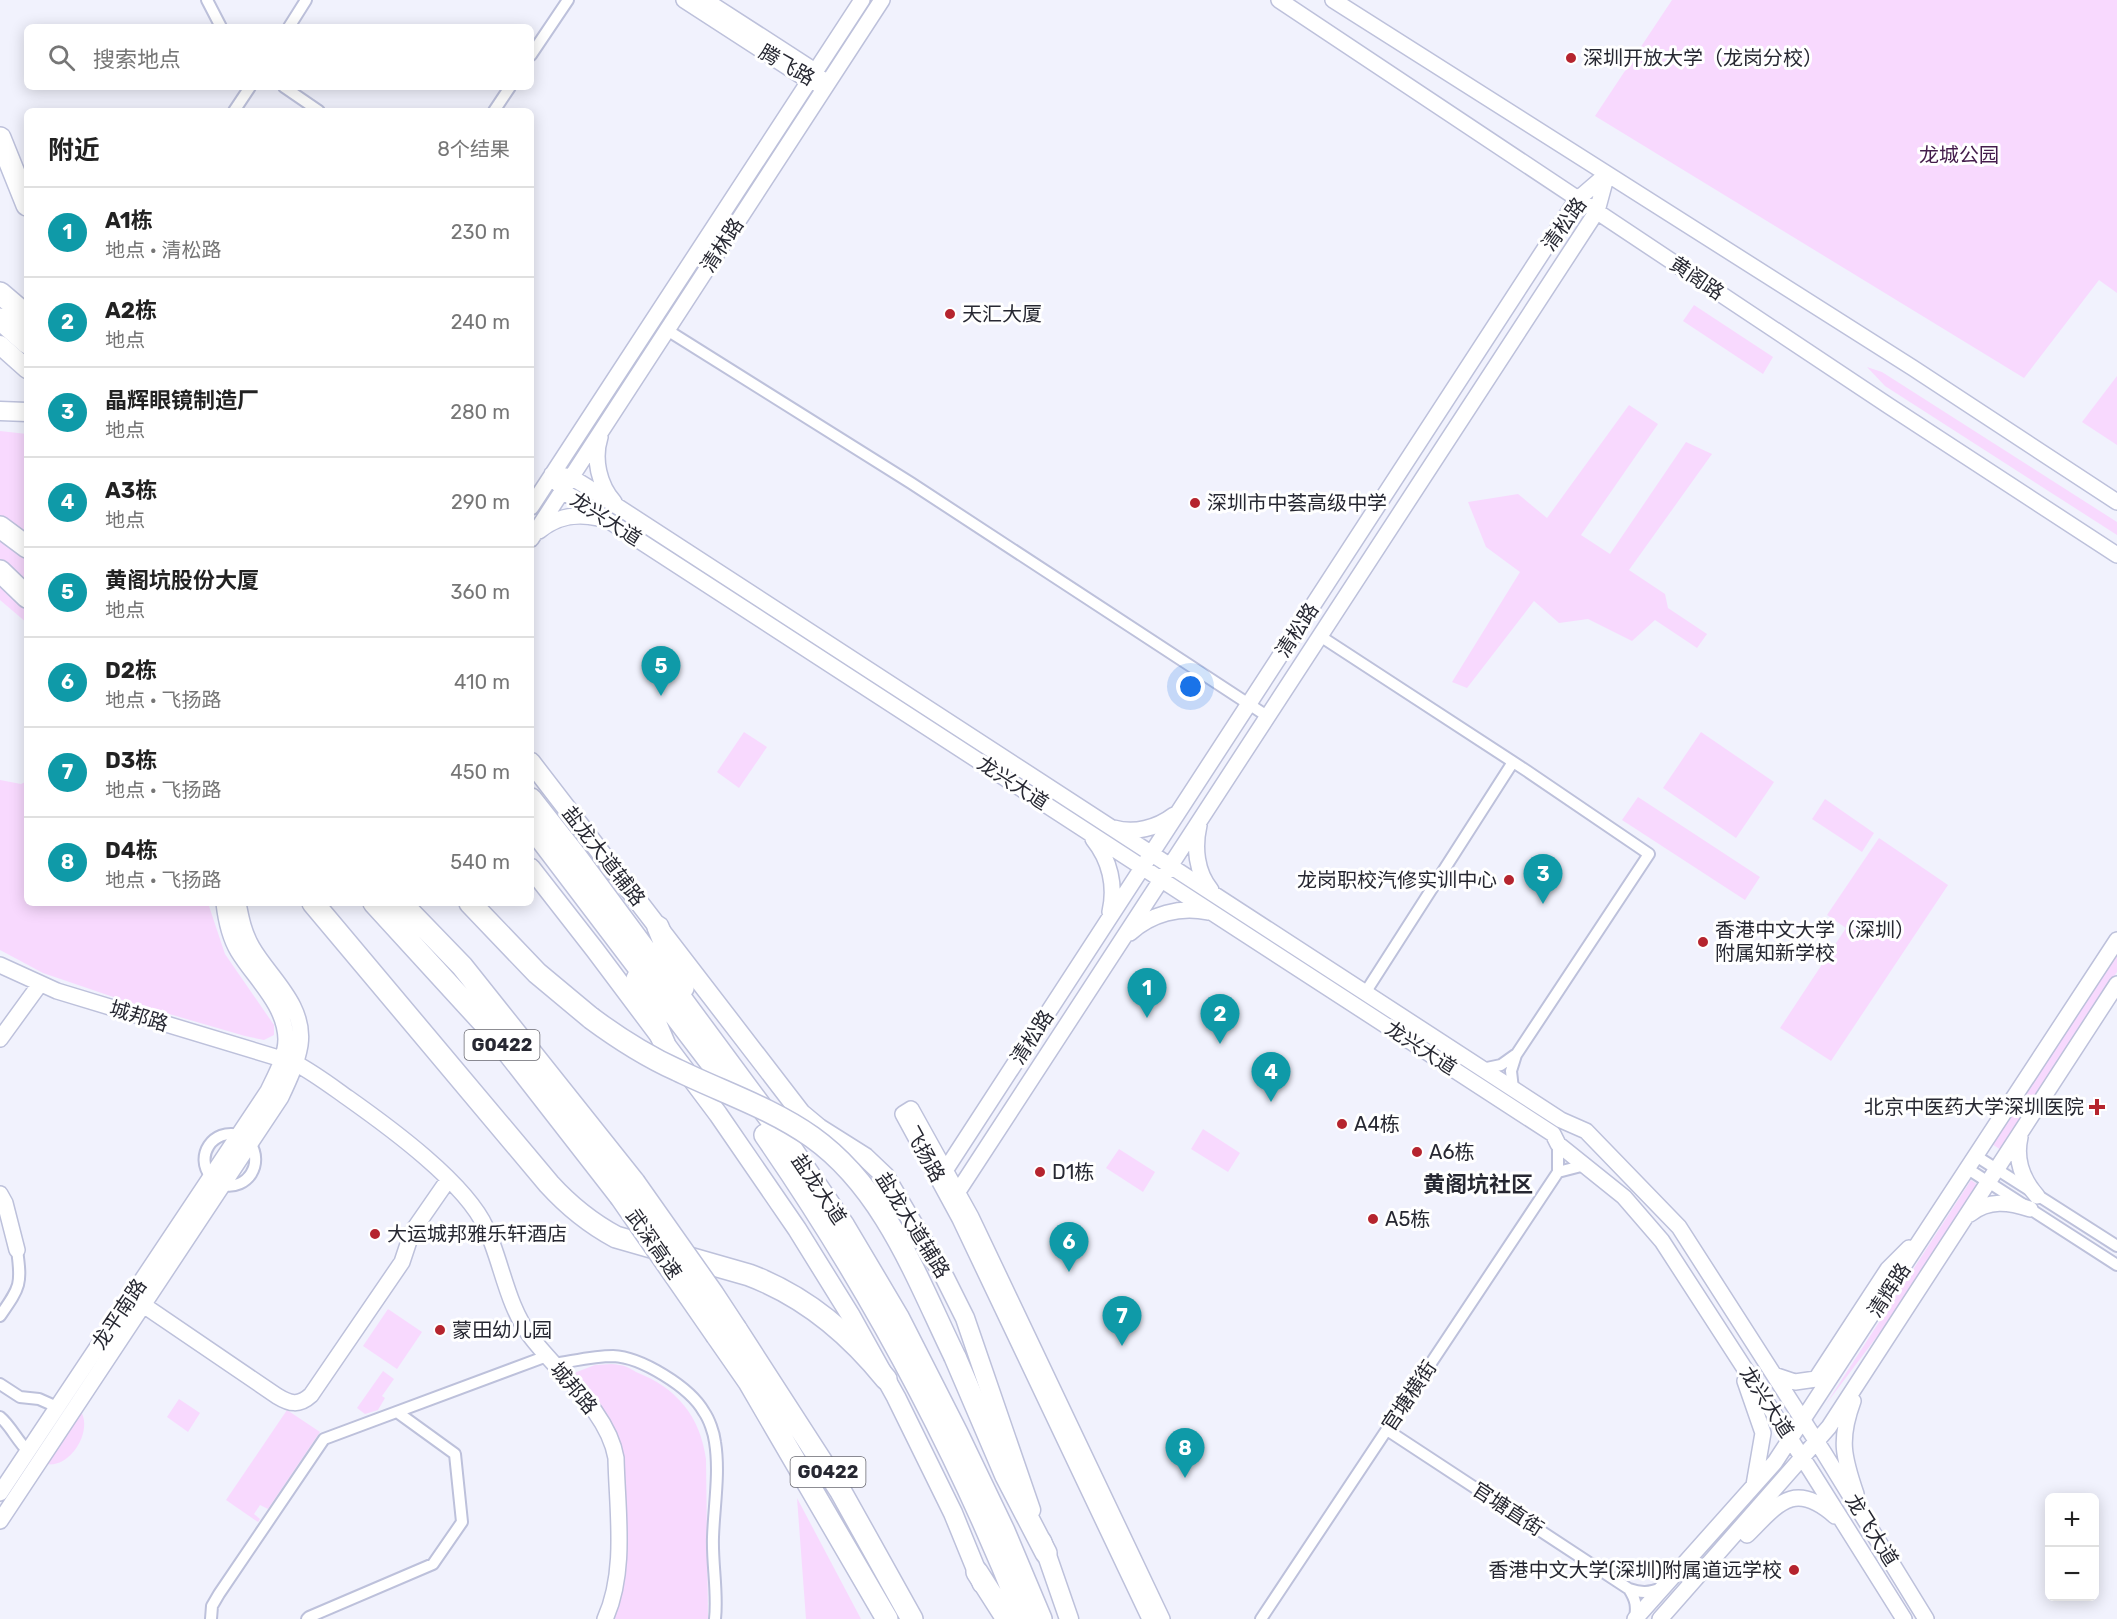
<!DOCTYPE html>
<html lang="zh">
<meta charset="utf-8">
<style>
:root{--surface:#fff;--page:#f2f2f2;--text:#222;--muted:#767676;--line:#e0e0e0;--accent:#0b8043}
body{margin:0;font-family:Rubik,"Noto Sans SC",sans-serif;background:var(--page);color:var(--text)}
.controls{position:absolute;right:18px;bottom:18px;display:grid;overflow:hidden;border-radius:9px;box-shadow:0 3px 15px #0003}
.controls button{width:54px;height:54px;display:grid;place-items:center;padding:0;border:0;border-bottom:2px solid var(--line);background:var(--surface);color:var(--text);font:30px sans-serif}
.you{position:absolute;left:1191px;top:687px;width:21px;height:21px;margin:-15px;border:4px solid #fff;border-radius:50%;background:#1a73e8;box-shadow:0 0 0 9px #1a73e833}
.badge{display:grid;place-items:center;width:39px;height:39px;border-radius:50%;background:var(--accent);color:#fff;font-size:20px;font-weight:700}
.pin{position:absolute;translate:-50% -50px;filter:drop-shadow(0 2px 3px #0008)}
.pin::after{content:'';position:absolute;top:32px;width:21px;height:18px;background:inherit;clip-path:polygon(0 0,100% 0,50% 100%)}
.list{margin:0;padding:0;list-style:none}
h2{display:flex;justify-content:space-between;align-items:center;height:78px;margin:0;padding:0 24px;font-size:26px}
h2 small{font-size:20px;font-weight:400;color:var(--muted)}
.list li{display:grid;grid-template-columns:39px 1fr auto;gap:18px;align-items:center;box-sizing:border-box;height:90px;padding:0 24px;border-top:2px solid var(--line)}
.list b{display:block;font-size:22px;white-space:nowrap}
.list p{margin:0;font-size:20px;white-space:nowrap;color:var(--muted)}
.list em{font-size:20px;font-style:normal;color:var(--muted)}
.icon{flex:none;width:33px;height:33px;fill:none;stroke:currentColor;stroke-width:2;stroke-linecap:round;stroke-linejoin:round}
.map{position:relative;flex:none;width:2117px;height:1619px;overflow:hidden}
.search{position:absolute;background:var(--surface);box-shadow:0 3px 15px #0003;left:24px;top:24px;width:510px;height:66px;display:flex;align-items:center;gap:15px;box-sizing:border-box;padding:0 21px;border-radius:9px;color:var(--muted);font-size:22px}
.panel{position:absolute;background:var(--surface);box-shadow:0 3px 15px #0003;left:24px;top:108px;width:510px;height:798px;border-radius:9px}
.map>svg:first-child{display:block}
.green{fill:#f8d9fe}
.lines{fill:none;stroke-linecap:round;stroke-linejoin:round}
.street-casing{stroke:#bdc1db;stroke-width:14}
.secondary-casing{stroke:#bdc1db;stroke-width:18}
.primary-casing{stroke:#bdc1db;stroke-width:21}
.highway-casing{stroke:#bdc1db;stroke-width:24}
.street{stroke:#fff;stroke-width:10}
.secondary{stroke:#fff;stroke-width:15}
.primary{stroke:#fff;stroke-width:18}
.highway{stroke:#fff;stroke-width:21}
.highway-bridge-casing{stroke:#bdc1db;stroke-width:24;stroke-linecap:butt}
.highway-bridge{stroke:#fff;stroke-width:21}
.poi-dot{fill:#b5242e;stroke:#fff;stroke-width:2}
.labels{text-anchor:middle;stroke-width:6;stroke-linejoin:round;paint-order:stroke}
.shield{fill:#fff;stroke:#686870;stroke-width:1.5}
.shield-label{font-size:18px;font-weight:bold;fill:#272832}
.poi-label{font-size:20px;fill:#272832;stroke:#fff;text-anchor:start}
.street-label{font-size:20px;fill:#272832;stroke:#fff}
.park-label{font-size:20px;fill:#441d4c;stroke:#fff}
.quarter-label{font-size:22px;font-weight:bold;fill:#272832;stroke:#fff}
</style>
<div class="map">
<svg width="2117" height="1619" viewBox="0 0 2117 1619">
<rect width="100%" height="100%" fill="#f1f2fd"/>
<path class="green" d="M 1672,0 L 2117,0 L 2117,293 L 2099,280 L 2024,378 L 1595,116 Z
M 1694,305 L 1773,357 L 1763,374 L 1683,321 Z
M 1867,367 L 1882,372 L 2117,522 L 2117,535 L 1885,386 Z
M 2117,376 L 2117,445 L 2082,422 Z
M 1629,405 L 1658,424 L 1581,535 L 1610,554 L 1686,442 L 1712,454 L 1629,570 L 1665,594 L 1668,608 L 1707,634 L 1697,648 L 1655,620 L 1632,641 L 1588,619 L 1559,623 L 1534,601 L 1467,688 L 1452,682 L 1520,572 L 1486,547 L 1468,502 L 1518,494 L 1547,518 Z
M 0,431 L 27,434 L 27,623 L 0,600 Z
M 744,732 L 767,747 L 739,788 L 717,772 Z
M 1701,732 L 1774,782 L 1736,838 L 1663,788 Z
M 0,780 L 21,784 L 27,781 L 27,903 L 208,903 L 225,954 L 274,1025 L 274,1035 L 264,1040 L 245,1036 L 128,1002 L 43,973 L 0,950 Z
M 1638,797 L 1760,877 L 1745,900 L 1622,820 Z
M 1825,799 L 1874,833 L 1862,852 L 1812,819 Z
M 1879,838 L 1948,885 L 1831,1061 L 1780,1028 L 1846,928 L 1827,915 Z
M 2117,950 L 2117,972 L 2001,1150 L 1992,1144 Z
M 1203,1129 L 1240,1153 L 1228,1172 L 1191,1149 Z
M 1119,1149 L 1155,1172 L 1143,1192 L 1106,1168 Z
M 1971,1180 L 1981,1187 L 1882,1330 L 1826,1404 Z
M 388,1309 L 422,1332 L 397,1369 L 363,1346 Z
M 595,1365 C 603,1365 612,1363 619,1365 C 625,1365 631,1369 636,1372 C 677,1388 700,1416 706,1459 L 708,1619 L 611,1619 L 623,1522 L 603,1414 L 574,1373 Z
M 383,1371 L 394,1379 L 382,1396 L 385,1398 L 378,1410 L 365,1414 L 357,1408 Z
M 179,1399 L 200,1413 L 188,1432 L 167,1417 Z
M 79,1408 C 96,1430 68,1473 42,1463 Z
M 287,1410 L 320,1432 L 268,1509 L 260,1505 L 254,1514 L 260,1519 L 258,1522 L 226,1500 Z
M 797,1498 L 861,1619 L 806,1619 Z"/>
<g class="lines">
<g class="street-casing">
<path id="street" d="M 207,0 L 221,27
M 289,27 L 306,0
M 531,55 L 568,0
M 284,87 L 319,111
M 234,111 L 250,87
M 494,111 L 510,87
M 667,330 L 911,483 L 1267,716
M 1320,636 L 1527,771 L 1649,854 L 1516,1055 L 1511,1071 L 1513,1089
M 1365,993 L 1513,762
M 1482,1069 L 1501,1065 L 1515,1055
M 1558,1144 L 1558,1172 L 1585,1165
M 1976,1156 L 2117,1246
M 1968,1169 L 2117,1265
M 211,1177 C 194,1156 213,1128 239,1135
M 223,1185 C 248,1190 264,1164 250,1143
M 0,1316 C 20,1287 22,1285 17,1250
M 554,1364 C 574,1361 593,1356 613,1356 C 641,1357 690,1387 704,1412 C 709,1419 714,1433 715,1442 C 720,1473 714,1506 713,1537 C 712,1564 718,1592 715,1619
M 0,1384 L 20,1397 L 39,1399 L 57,1407
M 0,1417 C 11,1426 17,1441 28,1451
M 1387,1430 L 1629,1589 C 1641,1593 1649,1593 1661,1588
M 1629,1589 C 1636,1600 1637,1606 1635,1619
M 211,1619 L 212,1606 L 219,1594 L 324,1439 L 547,1356
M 307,1619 L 309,1617 L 433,1564 L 462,1522 L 455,1454 L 397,1412
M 1261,1619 L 1558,1172"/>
</g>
<g class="secondary-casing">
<path id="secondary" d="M 684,0 L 809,81 L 819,84
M 705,0 L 815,71 L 821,79
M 1279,0 L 1889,406 L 2117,555
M 1333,0 L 1913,368 L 2117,502
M 600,437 C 593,459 599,485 614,502
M 552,474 L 571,477 L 589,488 L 1561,1120 L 1586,1131 L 1679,1227 L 1824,1453 L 1926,1619
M 552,474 L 563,491 L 1553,1134 L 1558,1144 L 1624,1197 L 1662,1241 L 1811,1471 L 1904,1619
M 531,507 L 862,0
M 539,531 C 557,516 576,513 598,518
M 531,539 L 882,0
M 1199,825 C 1194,847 1196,872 1211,890
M 1114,828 C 1134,834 1157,828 1174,815
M 1093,839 C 1110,860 1116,886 1110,912
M 1130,933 C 1151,914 1180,906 1208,912
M 0,965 L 57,991 L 295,1063 C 314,1073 331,1086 348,1098 C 389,1127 466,1183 486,1228 C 502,1263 507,1306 531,1337 C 559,1374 608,1411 616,1458 C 617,1510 627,1571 605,1619
M 0,1039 L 40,984
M 2020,1137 C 2015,1159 2022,1179 2037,1196
M 939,1180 L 1572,207 L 1578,199 L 1607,174
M 0,1194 L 5,1203 L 17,1250
M 948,1197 L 957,1193 L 1597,211 L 1607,174
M 1970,1214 C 1989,1199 2009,1202 2030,1209
M 136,1300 L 277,1396 C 290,1404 299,1406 311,1395 L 402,1262 L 412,1232 L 448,1180
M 1774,1375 L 1795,1382 L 1816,1379 L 1888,1269 L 1909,1248
M 1745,1381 L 1763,1433 L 1754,1485
M 1853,1401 C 1839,1439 1843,1456 1856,1494
M 0,1493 L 268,1091 C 275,1076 286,1057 286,1039 C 285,1004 255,979 238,951 C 229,936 226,920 224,903
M 0,1521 L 281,1097 C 289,1080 297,1063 300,1045 C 306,1005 269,977 252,947 C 244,933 241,919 238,903
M 1747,1535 C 1778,1504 1794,1480 1835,1516
M 1150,1619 L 960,1219 L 903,1114 L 911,1109 L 971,1217 L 1162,1619
M 1635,1619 L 1775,1462 L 2117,940
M 1660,1619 L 1829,1427 L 2117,984"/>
</g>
<g class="primary-casing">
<path id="primary" d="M 0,345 L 27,369
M 0,411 L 27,412
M 531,762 L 801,1113 L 819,1128 L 865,1157 L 885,1176 L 945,1278 L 965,1318 L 1031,1510
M 531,868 L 595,950 L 718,1114 L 797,1229 L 851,1316 L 896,1397 L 953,1513 L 982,1584
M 1042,1541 L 1069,1619"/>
</g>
<g class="highway-casing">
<path id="highway" d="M 0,138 L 27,205
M 0,293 L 27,316
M 0,319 L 27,343
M 0,527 L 27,547
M 0,571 L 27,597
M 531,799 L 575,855 L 782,1135 L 844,1226 L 898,1317 L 957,1433 L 1004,1531 L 1041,1619
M 531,826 L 721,1076
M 313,903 L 549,1184 C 569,1206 590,1223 616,1237 L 749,1275 C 805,1296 849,1333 886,1379
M 374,903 L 493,1033 L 620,1196
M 401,903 L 462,966 L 634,1182
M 470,903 L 537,973 L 591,1018
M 658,927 L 683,988
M 637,979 L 664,1043
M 765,1135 C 870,1287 956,1447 1024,1619
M 736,1329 L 840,1490 L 912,1619
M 717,1336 L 749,1382 L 887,1619
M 955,1357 L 1006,1476 L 1046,1553
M 977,1572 L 1007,1619"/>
</g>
<use href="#street" class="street"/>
<use href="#secondary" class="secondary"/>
<use href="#primary" class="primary"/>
<use href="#highway" class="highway"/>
<g class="highway-bridge-casing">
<path id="highway-bridge" d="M 591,1018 C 618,1038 646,1056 677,1070 C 722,1092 771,1108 812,1137 C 885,1189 917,1279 955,1357
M 634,1182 L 713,1294 L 736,1329
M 620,1196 L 717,1336"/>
</g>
<use href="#highway-bridge" class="highway-bridge"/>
</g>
<g class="poi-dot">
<circle cx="1571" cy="58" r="6"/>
<circle cx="950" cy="314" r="6"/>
<circle cx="1195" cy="503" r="6"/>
<circle cx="1509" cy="880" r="6"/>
<circle cx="1703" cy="942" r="6"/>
<path d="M2094 1098h6v6h6v6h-6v6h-6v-6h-6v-6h6z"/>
<circle cx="1342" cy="1124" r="6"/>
<circle cx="1417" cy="1152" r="6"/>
<circle cx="1040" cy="1172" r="6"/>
<circle cx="1373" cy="1219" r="6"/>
<circle cx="375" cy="1234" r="6"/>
<circle cx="440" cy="1330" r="6"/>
<circle cx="1794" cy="1570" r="6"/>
</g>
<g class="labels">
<g class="shield">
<rect x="464.5" y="1030" width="75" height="30" rx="4.5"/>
<rect x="790.5" y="1457" width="75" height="30" rx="4.5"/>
</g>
<g class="shield-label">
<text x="502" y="1051">G0422</text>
<text x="828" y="1478">G0422</text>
</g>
<g class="poi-label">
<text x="1583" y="65">深圳开放大学（龙岗分校）</text>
<text x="962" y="321">天汇大厦</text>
<text x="1207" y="510">深圳市中荟高级中学</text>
<text x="1497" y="887" text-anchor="end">龙岗职校汽修实训中心</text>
<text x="1715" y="937">香港中文大学（深圳）<tspan x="1715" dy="23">附属知新学校</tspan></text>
<text x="2084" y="1114" text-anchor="end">北京中医药大学深圳医院</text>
<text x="1354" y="1131">A4栋</text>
<text x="1429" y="1159">A6栋</text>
<text x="1052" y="1179">D1栋</text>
<text x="1385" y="1226">A5栋</text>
<text x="387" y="1241">大运城邦雅乐轩酒店</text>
<text x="452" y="1337">蒙田幼儿园</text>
<text x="1782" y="1577" text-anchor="end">香港中文大学(深圳)附属道远学校</text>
</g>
<g class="street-label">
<text transform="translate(787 65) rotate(30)" y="7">腾飞路</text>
<text transform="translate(1564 224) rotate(-54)" y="7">清松路</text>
<text transform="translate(722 245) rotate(-57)" y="7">清林路</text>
<text transform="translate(1697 278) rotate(34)" y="7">黄阁路</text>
<text transform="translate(606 519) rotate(33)" y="7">龙兴大道</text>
<text transform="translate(1297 630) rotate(-57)" y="7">清松路</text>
<text transform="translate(1013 783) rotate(33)" y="7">龙兴大道</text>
<text transform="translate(604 856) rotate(52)" y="7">盐龙大道辅路</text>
<text transform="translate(139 1016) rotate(17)" y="7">城邦路</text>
<text transform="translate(1032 1037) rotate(-57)" y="7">清松路</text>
<text transform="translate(1421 1048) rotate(33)" y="7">龙兴大道</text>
<text transform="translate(925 1154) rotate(61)" y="7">飞扬路</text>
<text transform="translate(819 1189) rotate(56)" y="7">盐龙大道</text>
<text transform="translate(913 1225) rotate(58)" y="7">盐龙大道辅路</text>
<text transform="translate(654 1244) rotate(55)" y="7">武深高速</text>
<text transform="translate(1889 1290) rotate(-57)" y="7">清辉路</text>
<text transform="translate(119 1314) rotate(-56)" y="7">龙平南路</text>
<text transform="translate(574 1388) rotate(50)" y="7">城邦路</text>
<text transform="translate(1409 1396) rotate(-56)" y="7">官塘横街</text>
<text transform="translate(1767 1402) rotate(57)" y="7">龙兴大道</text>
<text transform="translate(1508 1509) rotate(33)" y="7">官塘直街</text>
<text transform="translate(1872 1530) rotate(58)" y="7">龙飞大道</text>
</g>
<g class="park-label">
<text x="1959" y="162">龙城公园</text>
</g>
<g class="quarter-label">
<text x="1478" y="1192">黄阁坑社区</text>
</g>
</g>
</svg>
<div class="controls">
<button>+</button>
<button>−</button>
</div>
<div class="you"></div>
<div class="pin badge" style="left:1147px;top:1018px;background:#0f9aa8">1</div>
<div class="pin badge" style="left:1220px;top:1044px;background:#0f9aa8">2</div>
<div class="pin badge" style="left:1543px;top:904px;background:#0f9aa8">3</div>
<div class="pin badge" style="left:1271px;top:1102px;background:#0f9aa8">4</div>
<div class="pin badge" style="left:661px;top:696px;background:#0f9aa8">5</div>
<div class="pin badge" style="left:1069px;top:1272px;background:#0f9aa8">6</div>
<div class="pin badge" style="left:1122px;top:1346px;background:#0f9aa8">7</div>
<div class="pin badge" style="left:1185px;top:1478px;background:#0f9aa8">8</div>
<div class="search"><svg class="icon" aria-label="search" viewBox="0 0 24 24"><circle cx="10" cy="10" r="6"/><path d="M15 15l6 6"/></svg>搜索地点</div>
<section class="panel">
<h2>附近<small>8个结果</small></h2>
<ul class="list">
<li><span class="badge" style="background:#0f9aa8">1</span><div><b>A1栋</b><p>地点 · 清松路</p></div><em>230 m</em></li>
<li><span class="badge" style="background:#0f9aa8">2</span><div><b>A2栋</b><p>地点</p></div><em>240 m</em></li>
<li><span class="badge" style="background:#0f9aa8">3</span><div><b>晶辉眼镜制造厂</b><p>地点</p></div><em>280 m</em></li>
<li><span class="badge" style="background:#0f9aa8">4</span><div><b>A3栋</b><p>地点</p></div><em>290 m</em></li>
<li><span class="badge" style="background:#0f9aa8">5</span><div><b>黄阁坑股份大厦</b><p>地点</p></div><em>360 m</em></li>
<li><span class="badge" style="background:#0f9aa8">6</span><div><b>D2栋</b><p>地点 · 飞扬路</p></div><em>410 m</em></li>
<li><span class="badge" style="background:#0f9aa8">7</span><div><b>D3栋</b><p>地点 · 飞扬路</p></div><em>450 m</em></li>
<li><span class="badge" style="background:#0f9aa8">8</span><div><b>D4栋</b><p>地点 · 飞扬路</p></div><em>540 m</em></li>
</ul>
</section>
</div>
